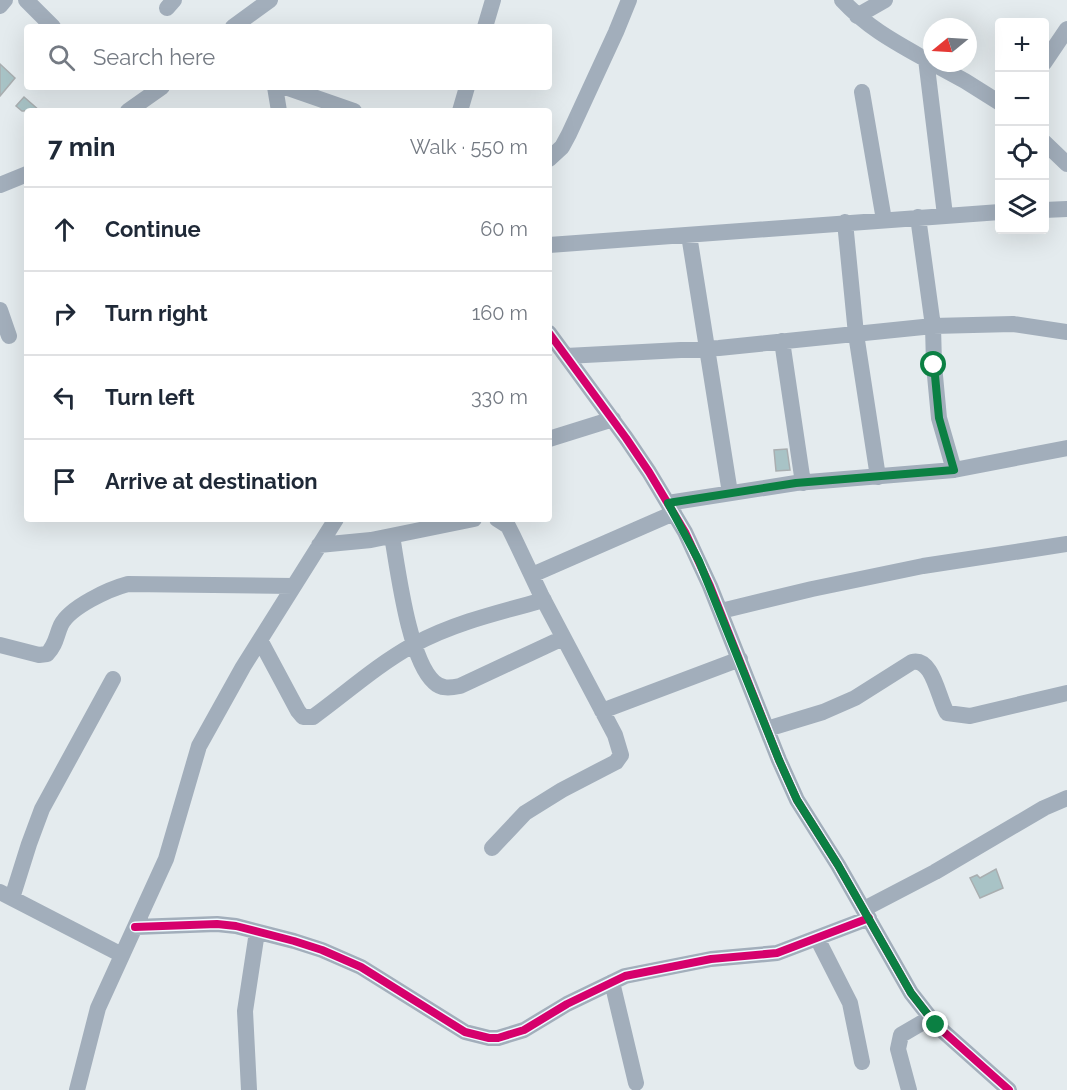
<!DOCTYPE html>
<meta charset="utf-8">
<style>
:root{--surface:#fff;--page:#f2f2f3;--text:#1f2937;--muted:#747a83;--line:#e0e1e3}
body{margin:0;font-family:Raleway,sans-serif;background:var(--page);color:var(--text)}
.controls{position:absolute;right:18px;top:18px;display:grid;overflow:hidden;border-radius:6px;box-shadow:0 6px 24px #0002}
.controls button{width:54px;height:54px;display:grid;place-items:center;padding:0;border:0;border-bottom:2px solid var(--line);background:var(--surface);color:var(--text);font:30px sans-serif}
.compass{position:absolute;left:923px;top:18px;width:54px;height:54px;border-radius:50%;background:var(--surface);box-shadow:0 6px 24px #0002;rotate:252deg}
.stop{position:absolute;width:18px;height:18px;margin:-14px;border:4px solid #0b8043;border-radius:50%;background:#fff}
.stop.end{background:#0b8043;border-color:#fff;box-shadow:0 2px 6px #0008}
.list{margin:0;padding:0;list-style:none}
h2{display:flex;justify-content:space-between;align-items:center;height:78px;margin:0;padding:0 24px;font-size:26px}
h2 small{font-size:20px;font-weight:400;color:var(--muted)}
.list li{display:grid;grid-template-columns:39px 1fr auto;gap:18px;align-items:center;box-sizing:border-box;height:84px;padding:0 24px;border-top:2px solid var(--line)}
.list b{display:block;font-size:22px;white-space:nowrap}
.list em{font-size:20px;font-style:normal;color:var(--muted)}
.icon{flex:none;width:33px;height:33px;fill:none;stroke:currentColor;stroke-width:2;stroke-linecap:round;stroke-linejoin:round}
.map{position:relative;flex:none;width:1067px;height:1090px;overflow:hidden}
.search{position:absolute;background:var(--surface);box-shadow:0 6px 24px #0002;left:24px;top:24px;width:528px;height:66px;display:flex;align-items:center;gap:15px;box-sizing:border-box;padding:0 21px;border-radius:6px;color:var(--muted);font-size:22px}
.panel{position:absolute;background:var(--surface);box-shadow:0 6px 24px #0002;left:24px;top:108px;width:528px;height:414px;border-radius:6px}
.map>svg:first-child{display:block}
.building{fill:#a8c3c6;stroke:#a9aeb0;stroke-width:1.5}
.lines{fill:none;stroke-linecap:round;stroke-linejoin:round}
.minor{stroke:#a2aebb;stroke-width:16}
.cycleway-casing{stroke:#eefaff;stroke-width:11}
.cycleway{stroke:#d6006c;stroke-width:8}
.route{stroke:#0b8043;stroke-width:8}
</style>
<div class="map">
<svg width="1067" height="1090" viewBox="0 0 1067 1090">
<rect width="100%" height="100%" fill="#e4ebee"/>
<path class="building" d="M 0,64 L 15,78 L 0,96 Z
M 24,97 L 40,111 L 22,111 L 16,106 Z
M 787,449 L 790,470 L 776,471 L 774,450 Z
M 996,869 L 1003,888 L 980,898 L 970,878 L 977,875 L 980,878 Z"/>
<g class="lines">
<path class="minor" d="M 26,0 L 53,27
M 842,0 C 870,30 897,43 932,63
M 0,6 L 5,0
M 167,8 L 174,0
M 857,16 L 885,0
M 233,27 L 270,0
M 485,27 L 493,0
M 926,59 L 945,215
M 932,63 L 965,81 L 1000,103
M 1044,63 L 1067,29
M 275,87 L 279,111
M 285,87 L 354,111
M 862,92 L 884,220
M 128,111 L 162,87
M 460,111 L 467,87
M 1044,142 L 1067,164
M 549,159 L 562,147 L 569,134 L 616,32 L 629,0
M 0,185 L 27,174
M 1044,210 L 1067,209
M 918,217 L 933,326 L 934,365 L 939,418 L 954,470
M 845,222 L 856,334 L 878,477
M 689,235 L 730,493
M 549,245 L 1000,212
M 0,310 L 9,336
M 549,333 L 626,438 L 649,472 L 685,532 L 710,586 L 779,760 L 797,800 L 838,865 L 911,993 L 936,1025 L 1009,1090
M 782,341 L 803,483
M 566,356 L 719,348 L 933,326 L 1013,324 L 1067,332
M 549,439 L 613,419
M 668,503 L 796,483 L 954,470 L 1067,448
M 392,536 C 398,570 409,660 434,682 C 441,689 450,688 460,686 L 563,638
M 319,545 L 371,540 L 474,519
M 532,575 L 674,513
M 721,611 L 812,589 L 923,566 L 1067,544
M 260,640 L 298,711 L 303,717 L 313,717 C 346,693 377,665 413,645 C 453,623 500,612 544,600
M 0,645 L 39,655 L 47,654 C 56,645 56,636 61,625 C 70,607 109,589 128,584 L 293,586
M 602,711 L 740,659
M 767,729 L 823,712 L 855,698 L 912,662 C 933,657 938,698 947,713 L 970,716 L 1067,693
M 492,848 L 525,813 L 562,790 L 616,762 L 621,755 L 615,735 L 541,595 L 513,536 L 508,526 L 497,519
M 0,892 L 122,955
M 12,898 L 29,844 L 42,809 L 113,679
M 864,909 L 935,872 L 1044,808 L 1067,798
M 135,927 L 217,924 L 236,926 L 294,941 L 322,950 L 361,967 L 465,1032 L 489,1038 L 498,1038 L 524,1030 L 567,1004 L 625,976 L 711,959 L 777,953 L 869,918
M 817,938 L 850,1003 L 862,1062
M 612,982 L 636,1083
M 77,1090 L 98,1008 L 166,859 L 199,746 L 243,667 L 336,519
M 249,1090 L 245,1011 L 257,932
M 909,1090 L 898,1049 L 901,1035 L 930,1018"/>
<g class="cycleway-casing">
<path id="cycleway" d="M 549,333 L 626,438 L 649,472 L 685,532 L 710,586 L 779,760 L 797,800 L 838,865 L 911,993 L 936,1025 L 1009,1090
M 135,927 L 217,924 L 236,926 L 294,941 L 322,950 L 361,967 L 465,1032 L 489,1038 L 498,1038 L 524,1030 L 567,1004 L 625,976 L 711,959 L 777,953 L 869,918"/>
</g>
<use href="#cycleway" class="cycleway"/>
</g>
<g class="lines">
<path class="route" d="M 934,365 L 939,418 L 954,470 L 796,483 L 668,503 L 699,561 L 779,760 L 797,800 L 838,865 L 911,993 L 936,1025"/>
</g>
</svg>
<div class="controls">
<button>+</button>
<button>−</button>
<button><svg class="icon" aria-label="locate" viewBox="0 0 24 24"><circle cx="12" cy="12" r="6"/><path d="M12 2v4M12 18v4M2 12h4M18 12h4"/></svg></button>
<button><svg class="icon" aria-label="layers" viewBox="0 0 24 24"><path d="M12 4l9 5-9 5-9-5zM3 14l9 5 9-5"/></svg></button>
</div>
<svg class="compass" viewBox="-18 -18 36 36"><path d="M0-13l5 13h-10z" fill="#e53935"/><path d="M0 13l5-13h-10z" fill="#747a83"/></svg>
<div class="stop" style="left:934px;top:365px"></div>
<div class="stop end" style="left:936px;top:1025px"></div>
<div class="search"><svg class="icon" aria-label="search" viewBox="0 0 24 24"><circle cx="10" cy="10" r="6"/><path d="M15 15l6 6"/></svg>Search here</div>
<section class="panel">
<h2>7 min<small>Walk · 550 m</small></h2>
<ul class="list">
<li><svg class="icon" aria-label="ahead" viewBox="0 0 24 24"><path d="M12 20V5M6 11l6-6 6 6"/></svg><div><b>Continue</b></div><em>60 m</em></li>
<li><svg class="icon" aria-label="right" viewBox="0 0 24 24"><path d="M7 20v-9h11M14 6l5 5-5 5"/></svg><div><b>Turn right</b></div><em>160 m</em></li>
<li><svg class="icon" aria-label="left" viewBox="0 0 24 24"><path d="M17 20v-9H6M10 6l-5 5 5 5"/></svg><div><b>Turn left</b></div><em>330 m</em></li>
<li><svg class="icon" aria-label="arrive" viewBox="0 0 24 24"><path d="M6 21V4h12l-3 4 3 4H6"/></svg><div><b>Arrive at destination</b></div></li>
</ul>
</section>
</div>
